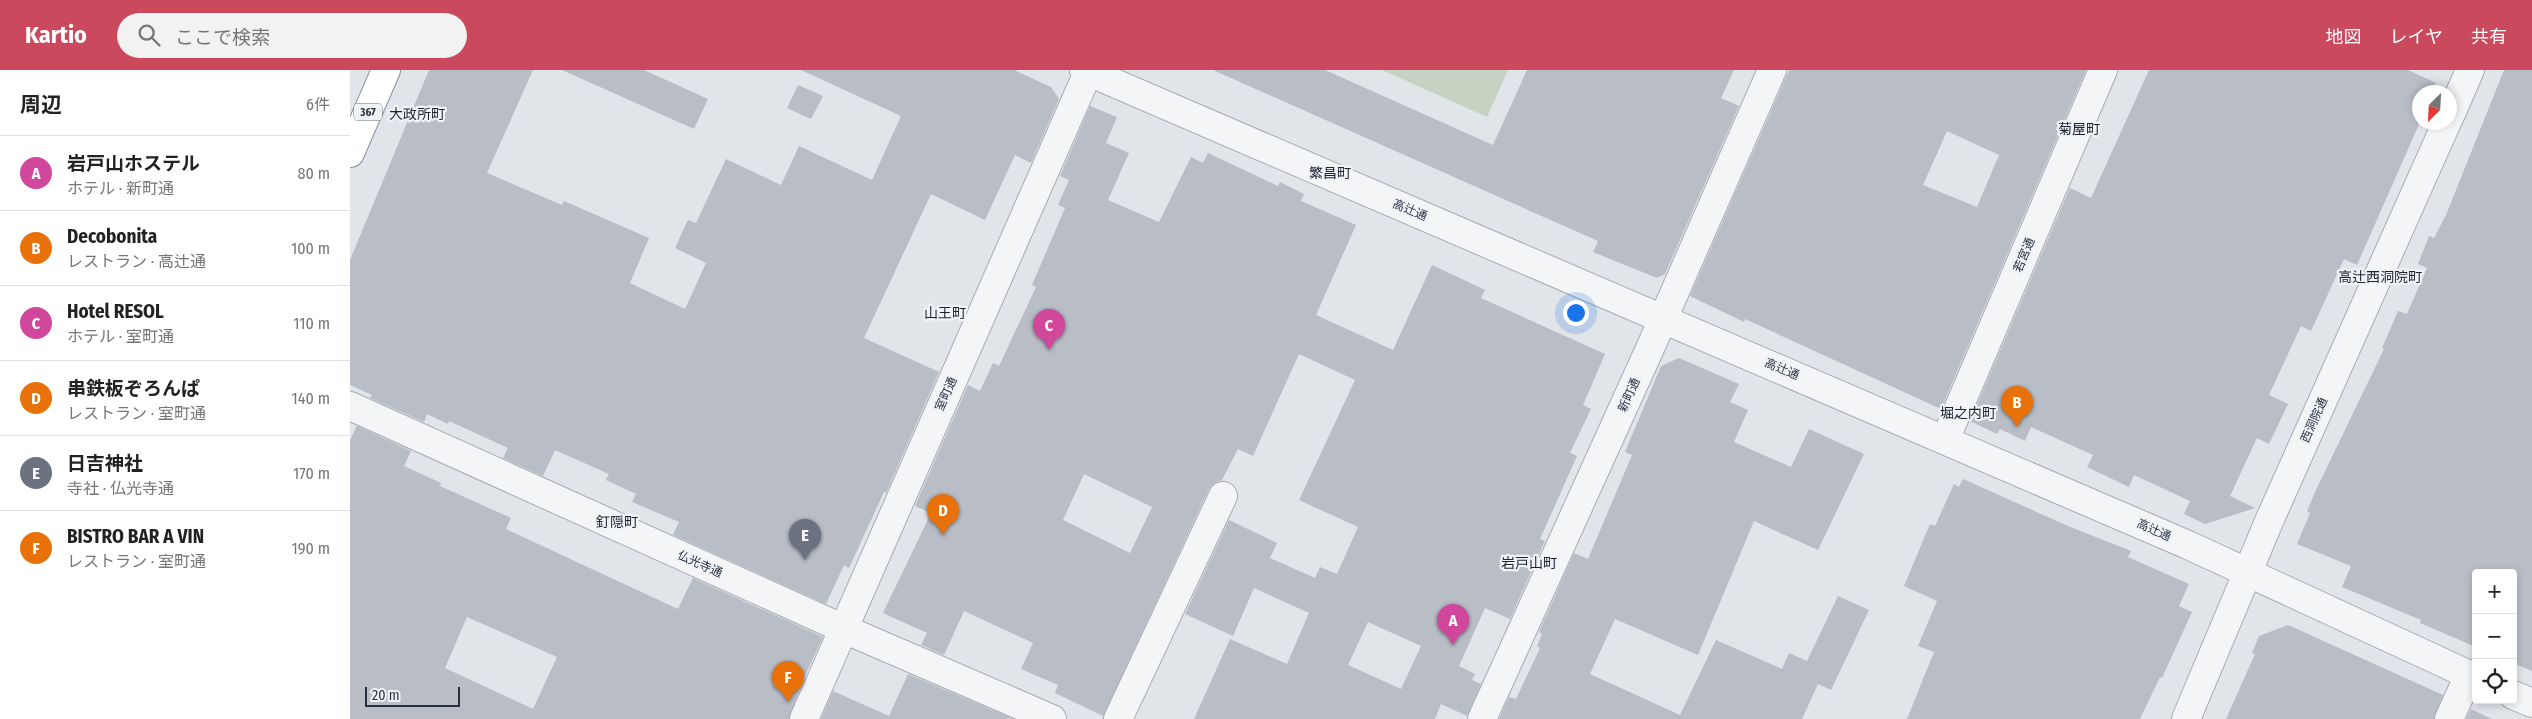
<!DOCTYPE html>
<html lang="ja">
<meta charset="utf-8">
<style>
:root{--surface:#fff;--page:#f2f2f2;--text:#222;--muted:#767676;--line:#e0e0e0;--accent:#cb495d}
body{margin:0;font-family:"Fira Sans Condensed","Noto Sans JP",sans-serif;background:var(--page);color:var(--text)}
.controls{position:absolute;right:15px;bottom:15px;display:grid;overflow:hidden;border-radius:5px;box-shadow:0 2px 8px #0003}
.controls button{width:45px;height:45px;display:grid;place-items:center;padding:0;border:0;border-bottom:1px solid var(--line);background:var(--surface);color:var(--text);font:25px sans-serif}
.compass{position:absolute;left:2062px;top:15px;width:45px;height:45px;border-radius:50%;background:var(--surface);box-shadow:0 2px 8px #0003;rotate:204deg}
.scale{position:absolute;left:15px;bottom:12px;width:95px;box-sizing:border-box;padding-left:5px;border:2px solid #293240;border-top:0;font-size:14px;line-height:18px;white-space:nowrap;color:#293240;-webkit-text-stroke:4px #f0f3f6;paint-order:stroke}
.you{position:absolute;left:1225px;top:242px;width:18px;height:18px;margin:-12px;border:4px solid #fff;border-radius:50%;background:#1a73e8;box-shadow:0 0 0 8px #1a73e833}
.badge{display:grid;place-items:center;width:32px;height:32px;border-radius:50%;background:var(--accent);color:#fff;font-size:16px;font-weight:700}
.pin{position:absolute;translate:-50% -41px;filter:drop-shadow(0 1px 2px #0008)}
.pin::after{content:'';position:absolute;top:26px;width:18px;height:15px;background:inherit;clip-path:polygon(0 0,100% 0,50% 100%)}
.list{margin:0;padding:0;list-style:none}
h2{display:flex;justify-content:space-between;align-items:center;height:65px;margin:0;padding:0 20px;font-size:21px}
h2 small{font-size:16px;font-weight:400;color:var(--muted)}
.list li{display:grid;grid-template-columns:32px 1fr auto;gap:15px;align-items:center;box-sizing:border-box;height:75px;padding:0 20px;border-top:1px solid var(--line)}
.list b{display:block;font-size:19px;white-space:nowrap}
.list p{margin:0;font-size:16px;white-space:nowrap;color:var(--muted)}
.list em{font-size:16px;font-style:normal;color:var(--muted)}
.icon{flex:none;width:28px;height:28px;fill:none;stroke:currentColor;stroke-width:2;stroke-linecap:round;stroke-linejoin:round}
.map{position:relative;flex:none;width:2182px;height:649px;overflow:hidden}
header{display:flex;align-items:center;gap:30px;box-sizing:border-box;height:70px;padding:0 25px;background:var(--accent);color:#fff}
header strong{font-size:24px}
nav{display:flex;gap:28px;margin-inline-start:auto;font-size:18px}
.search{width:350px;height:45px;background:var(--page);display:flex;align-items:center;gap:12px;box-sizing:border-box;padding:0 18px;border-radius:28px;color:var(--muted);font-size:19px}
main{display:flex}
aside{flex:1;background:var(--surface)}
.map>svg:first-child{display:block}
.green{fill:#c6d3c2}
.building{fill:#b8bdc6;fill-rule:evenodd}
.lines{fill:none;stroke-linecap:round;stroke-linejoin:round}
.minor-casing{stroke:#a6abb3;stroke-width:30}
.highway-casing{stroke:#88919f;stroke-width:30}
.minor{stroke:#f3f5f7;stroke-width:28}
.highway{stroke:#fff;stroke-width:28}
.labels{text-anchor:middle;stroke-width:4.5;stroke-linejoin:round;paint-order:stroke}
.shield{fill:#f0f3f6;stroke:#656c77;stroke-width:1}
.shield-label{font-size:11px;font-weight:bold;fill:#293240}
.street-label{font-size:12px;fill:#293240;stroke:#f0f3f6}
.neighbourhood-label{font-size:14px;fill:#1c2331;stroke:#f0f3f6}
</style>
<header>
<strong>Kartio</strong>
<div class="search"><svg class="icon" aria-label="search" viewBox="0 0 24 24"><circle cx="10" cy="10" r="6"/><path d="M15 15l6 6"/></svg>ここで検索</div>
<nav><a>地図</a><a>レイヤ</a><a>共有</a></nav>
</header>
<main>
<aside>
<h2>周辺<small>6件</small></h2>
<ul class="list">
<li><span class="badge" style="background:#d1479c">A</span><div><b>岩戸山ホステル</b><p>ホテル · 新町通</p></div><em>80 m</em></li>
<li><span class="badge" style="background:#e8710a">B</span><div><b>Decobonita</b><p>レストラン · 高辻通</p></div><em>100 m</em></li>
<li><span class="badge" style="background:#d1479c">C</span><div><b>Hotel RESOL</b><p>ホテル · 室町通</p></div><em>110 m</em></li>
<li><span class="badge" style="background:#e8710a">D</span><div><b>串鉄板ぞろんぱ</b><p>レストラン · 室町通</p></div><em>140 m</em></li>
<li><span class="badge" style="background:#6b7280">E</span><div><b>日吉神社</b><p>寺社 · 仏光寺通</p></div><em>170 m</em></li>
<li><span class="badge" style="background:#e8710a">F</span><div><b>BISTRO BAR A VIN</b><p>レストラン · 室町通</p></div><em>190 m</em></li>
</ul>
</aside>
<div class="map">
<svg width="2182" height="649" viewBox="0 0 2182 649">
<rect width="100%" height="100%" fill="#e1e4e9"/>
<path class="green" d="M 1032,0 L 1158,0 L 1137,47 Z"/>
<path class="building" d="M 79,0 L 183,0 L 137,103 L 212,135 L 214,131 L 299,168 L 280,213 L 335,239 L 356,193 L 325,178 L 338,150 L 346,153 L 376,89 L 431,115 L 449,76 L 522,110 L 551,46 L 451,0 L 664,0 L 701,17 L 709,29 L 681,93 L 665,85 L 635,150 L 581,124 L 514,268 L 589,302 L 536,423 L 534,422 L 499,498 L 494,495 L 476,534 L 323,465 L 329,452 L 282,432 L 286,424 L 256,410 L 259,404 L 205,380 L 193,406 L 153,388 L 158,378 L 99,351 L 98,354 L 77,344 L 74,352 L 20,328 L 22,325 L 0,315 L 0,190 Z
M 212,0 L 294,0 L 358,29 L 344,59 Z
M 863,0 L 975,0 L 1143,75 L 1177,0 L 1384,0 L 1371,28 L 1389,36 L 1315,204 L 1307,208 L 1243,182 L 1248,171 Z
M 1439,0 L 1736,0 L 1591,339 L 1395,249 L 1394,252 L 1340,226 ZM 1597,61 L 1649,85 L 1627,137 L 1573,115 Z
M 1799,0 L 2058,0 L 2086,13 L 2082,22 L 2070,22 L 2070,52 L 2007,195 L 1994,189 L 1961,261 L 1951,256 L 1919,325 L 1938,334 L 1919,374 L 1907,368 L 1880,426 L 1905,438 L 1855,454 L 1834,444 L 1840,431 L 1784,405 L 1779,417 L 1737,397 L 1743,385 L 1681,357 L 1675,371 L 1650,359 L 1647,364 L 1620,351 L 1720,118 L 1741,128 Z
M 2154,0 L 2182,0 L 2182,601 L 2163,593 L 2163,503 L 2126,503 L 2126,577 L 2070,553 L 2071,550 L 1992,517 L 2001,496 L 1947,474 L 1960,443 L 1957,441 L 1966,420 L 2034,279 L 2032,278 L 2048,241 L 2057,244 L 2077,198 L 2068,194 L 2079,166 L 2084,168 L 2096,145 Z
M 448,15 L 473,26 L 461,49 L 437,38 Z
M 740,36 L 767,47 L 756,73 L 779,83 L 758,130 L 809,152 L 841,87 L 853,93 L 858,83 L 928,116 L 930,112 L 954,124 L 951,131 L 1006,155 L 966,245 L 1043,280 L 1082,195 L 1135,220 L 1131,228 L 1255,284 L 1233,335 L 1241,339 L 1220,383 L 1227,386 L 1190,469 L 1195,471 L 1160,549 L 1135,538 L 1109,596 L 1125,604 L 1122,610 L 1131,614 L 1117,646 L 1091,634 L 1085,649 L 844,649 L 880,569 L 937,594 L 959,543 L 904,518 L 883,566 L 835,544 L 879,450 L 927,473 L 920,488 L 965,508 L 970,497 L 987,504 L 1008,457 L 949,430 L 1005,310 L 949,284 L 903,386 L 888,379 L 872,410 L 865,413 L 859,419 L 753,646 L 705,623 L 708,615 L 671,599 L 683,573 L 614,541 L 594,585 L 571,575 L 577,563 L 533,543 L 581,443 L 565,436 L 618,315 L 630,321 L 643,293 L 649,296 L 686,217 L 682,215 L 715,138 L 708,135 L 719,110 L 710,106 ZM 734,404 L 802,437 L 780,483 L 713,450 ZM 1018,552 L 1071,576 L 1051,619 L 998,595 Z
M 1329,288 L 1389,314 L 1380,332 L 1398,340 L 1384,372 L 1441,397 L 1459,359 L 1514,384 L 1468,480 L 1404,451 L 1348,585 L 1265,549 L 1240,604 L 1330,645 L 1366,570 L 1432,599 L 1439,583 L 1457,591 L 1488,526 L 1519,540 L 1481,620 L 1468,614 L 1452,649 L 1149,649 L 1159,627 L 1166,629 L 1190,578 L 1187,576 L 1192,564 L 1189,562 L 1224,483 L 1238,489 L 1282,385 L 1275,382 L 1311,296 Z
M 7,356 L 61,381 L 54,396 L 91,413 L 90,416 L 161,448 L 156,459 L 328,539 L 343,508 L 473,567 L 454,608 L 439,649 L 0,649 L 0,370 ZM 117,547 L 207,587 L 183,639 L 95,598 Z
M 1613,409 L 1718,456 L 1781,481 L 1778,487 L 1839,514 L 1829,536 L 1842,542 L 1812,608 L 1810,607 L 1790,649 L 1557,649 L 1584,582 L 1568,576 L 1587,531 L 1554,516 L 1580,454 L 1585,456 L 1604,414 L 1609,417 Z
M 1938,555 L 2093,625 L 2084,649 L 1876,649 L 1905,584 L 1902,583 L 1909,566 Z
M 558,604 L 657,646 L 662,649 L 471,649 L 483,621 L 539,646 Z
M 2121,639 L 2142,649 L 2116,649 Z"/>
<g class="lines">
<g class="minor-casing">
<path id="minor" d="M 734,0 L 1838,475 L 2126,608
M 2100,46 L 2120,0
M 0,336 L 494,559 L 702,649
M 1595,370 L 1753,0
M 2163,625 L 2182,633
M 454,649 L 739,0
M 768,649 L 873,426
M 1132,649 L 1302,274 L 1422,0
M 1836,649 L 1920,449 L 2097,52
M 2099,649 L 2119,605"/>
</g>
<g class="highway-casing">
<path id="highway" d="M 0,83 L 36,0"/>
</g>
<use href="#minor" class="minor"/>
<use href="#highway" class="highway"/>
</g>
<g class="labels">
<rect class="shield" x="4" y="33.5" width="28" height="17" rx="4"/>
<g class="shield-label">
<text x="18" y="46">367</text>
</g>
<g class="street-label">
<text transform="translate(1060 140) rotate(23)" y="4">高辻通</text>
<text transform="translate(1674 185) rotate(-67)" y="4">若宮通</text>
<text transform="translate(1432 299) rotate(23)" y="4">高辻通</text>
<text transform="translate(596 324) rotate(-66)" y="4">室町通</text>
<text transform="translate(1279 325) rotate(-66)" y="4">新町通</text>
<text transform="translate(1964 350) rotate(-66)" y="4">西洞院通</text>
<text transform="translate(1804 460) rotate(24)" y="4">高辻通</text>
<text transform="translate(350 494) rotate(24)" y="4">仏光寺通</text>
</g>
<g class="neighbourhood-label">
<text x="67" y="49">大政所町</text>
<text x="1729" y="64">菊屋町</text>
<text x="980" y="108">繁昌町</text>
<text x="2030" y="212">高辻西洞院町</text>
<text x="595" y="248">山王町</text>
<text x="1618" y="348">堀之内町</text>
<text x="267" y="457">釘隠町</text>
<text x="1179" y="498">岩戸山町</text>
</g>
</g>
</svg>
<div class="controls">
<button>+</button>
<button>−</button>
<button><svg class="icon" aria-label="locate" viewBox="0 0 24 24"><circle cx="12" cy="12" r="6"/><path d="M12 2v4M12 18v4M2 12h4M18 12h4"/></svg></button>
</div>
<svg class="compass" viewBox="-18 -18 36 36"><path d="M0-13l5 13h-10z" fill="#e53935"/><path d="M0 13l5-13h-10z" fill="#767676"/></svg>
<div class="scale">20 m</div>
<div class="you"></div>
<div class="pin badge" style="left:1103px;top:575px;background:#d1479c">A</div>
<div class="pin badge" style="left:1667px;top:357px;background:#e8710a">B</div>
<div class="pin badge" style="left:699px;top:280px;background:#d1479c">C</div>
<div class="pin badge" style="left:593px;top:465px;background:#e8710a">D</div>
<div class="pin badge" style="left:455px;top:490px;background:#6b7280">E</div>
<div class="pin badge" style="left:438px;top:632px;background:#e8710a">F</div>
</div>
</main>
